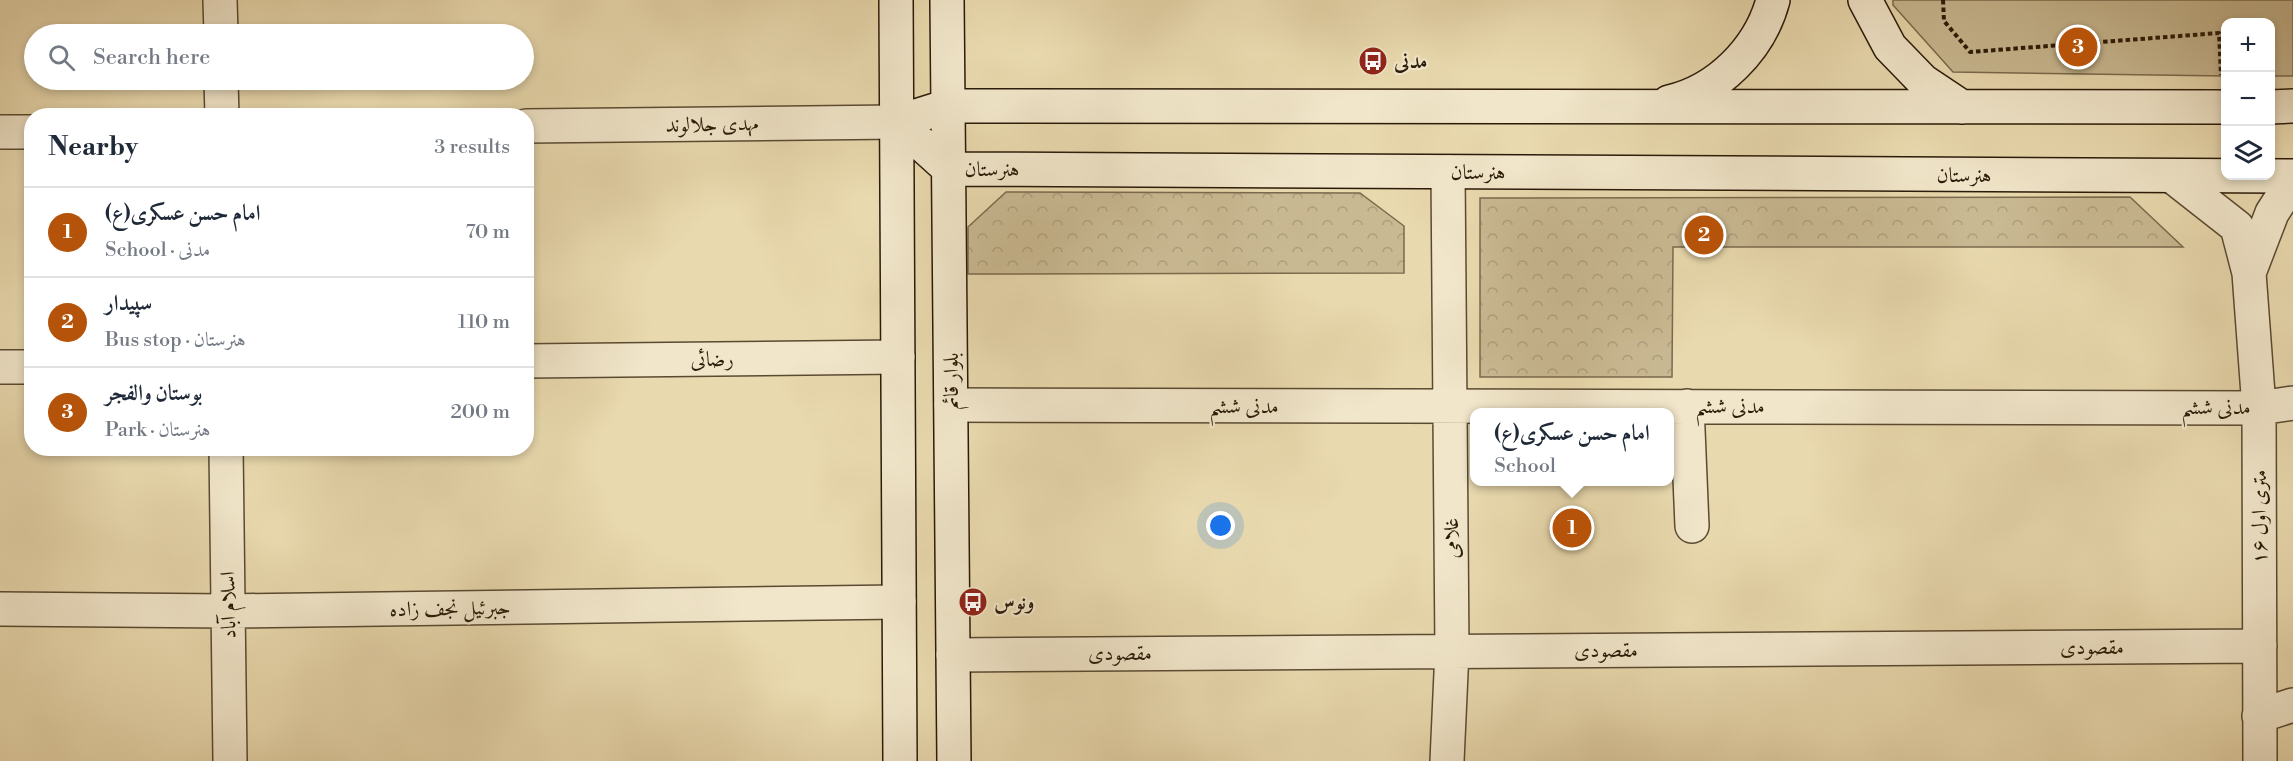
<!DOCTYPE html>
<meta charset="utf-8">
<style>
:root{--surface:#fff;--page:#f2f2f3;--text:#1f2937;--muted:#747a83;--line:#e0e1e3;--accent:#b45309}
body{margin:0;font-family:"Libre Bodoni",Amiri,serif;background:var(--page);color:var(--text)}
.controls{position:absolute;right:18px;top:18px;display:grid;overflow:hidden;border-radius:12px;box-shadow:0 3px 9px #0003}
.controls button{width:54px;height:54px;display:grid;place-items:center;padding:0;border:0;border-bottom:2px solid var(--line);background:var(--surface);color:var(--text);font:30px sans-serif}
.you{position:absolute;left:1221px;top:526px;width:21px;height:21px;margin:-15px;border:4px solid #fff;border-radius:50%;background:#1a73e8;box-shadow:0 0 0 9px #1a73e833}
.badge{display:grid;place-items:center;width:39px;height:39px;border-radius:50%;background:var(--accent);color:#fff;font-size:20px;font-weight:700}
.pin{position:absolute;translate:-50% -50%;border:3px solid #fff;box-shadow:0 2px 6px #0006}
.popup{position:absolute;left:1470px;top:408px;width:204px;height:78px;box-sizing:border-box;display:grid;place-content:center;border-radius:12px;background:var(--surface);filter:drop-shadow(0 2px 4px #0005);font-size:20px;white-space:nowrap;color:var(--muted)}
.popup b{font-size:22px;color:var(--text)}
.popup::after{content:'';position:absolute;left:50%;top:100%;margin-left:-12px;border:12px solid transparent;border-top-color:var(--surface)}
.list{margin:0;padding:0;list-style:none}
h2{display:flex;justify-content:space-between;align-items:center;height:78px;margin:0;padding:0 24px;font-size:26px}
h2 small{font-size:20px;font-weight:400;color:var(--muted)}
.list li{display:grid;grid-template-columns:39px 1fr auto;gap:18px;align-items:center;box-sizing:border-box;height:90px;padding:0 24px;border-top:2px solid var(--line)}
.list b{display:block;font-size:22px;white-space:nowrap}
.list p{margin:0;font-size:20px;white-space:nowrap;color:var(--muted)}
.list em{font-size:20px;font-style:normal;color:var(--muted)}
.icon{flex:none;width:33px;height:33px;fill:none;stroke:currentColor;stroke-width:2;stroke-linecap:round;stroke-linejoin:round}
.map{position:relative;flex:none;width:2293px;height:761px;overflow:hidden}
.search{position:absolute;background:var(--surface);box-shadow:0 3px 9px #0003;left:24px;top:24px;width:510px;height:66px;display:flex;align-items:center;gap:15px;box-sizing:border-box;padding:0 21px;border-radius:33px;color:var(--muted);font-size:22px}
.panel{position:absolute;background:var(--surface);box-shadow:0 3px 9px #0003;left:24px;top:108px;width:510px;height:348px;border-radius:24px}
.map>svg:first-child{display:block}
.green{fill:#c9b992;stroke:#7a6a4d;stroke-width:1.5}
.forest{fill:url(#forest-crowns);stroke:#7a6a4d;stroke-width:1.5}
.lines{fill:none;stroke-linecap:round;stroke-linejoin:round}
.minor-casing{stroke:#5a4a32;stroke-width:36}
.secondary-casing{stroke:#2a1a08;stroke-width:36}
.path{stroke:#2a1a08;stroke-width:4;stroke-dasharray:4.5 3;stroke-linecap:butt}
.minor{stroke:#f1e6ca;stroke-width:33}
.secondary{stroke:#f1e6ca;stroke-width:33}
.labels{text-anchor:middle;stroke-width:4.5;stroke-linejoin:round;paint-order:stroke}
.poi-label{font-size:21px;font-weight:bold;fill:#2a1a08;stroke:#f1e6ca;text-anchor:start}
.street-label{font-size:21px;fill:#2a1a08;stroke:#f1e6ca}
</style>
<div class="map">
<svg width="2293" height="761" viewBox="0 0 2293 761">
<defs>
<pattern id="forest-crowns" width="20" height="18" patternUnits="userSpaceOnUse" patternTransform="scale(1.5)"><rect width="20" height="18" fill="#c9b992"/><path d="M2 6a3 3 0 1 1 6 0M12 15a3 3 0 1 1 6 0" fill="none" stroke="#ad9e7c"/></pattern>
</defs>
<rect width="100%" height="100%" fill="#e9d9ae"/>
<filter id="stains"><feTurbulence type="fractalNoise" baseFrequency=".00333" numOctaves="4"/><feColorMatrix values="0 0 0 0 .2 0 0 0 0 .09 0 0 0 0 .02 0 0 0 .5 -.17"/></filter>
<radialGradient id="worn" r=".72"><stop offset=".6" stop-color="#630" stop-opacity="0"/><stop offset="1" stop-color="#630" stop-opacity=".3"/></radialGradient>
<path class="green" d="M 1893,0 L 2293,0 L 2293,76 L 2271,76 L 2270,22 L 2226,22 L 2225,76 L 1953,72 L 1893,5 Z"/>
<path class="forest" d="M 1006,192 L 1360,193 L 1404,226 L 1404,273 L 968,274 L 968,227 Z
M 2130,197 L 2183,247 L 1673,247 L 1672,377 L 1480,377 L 1480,198 Z"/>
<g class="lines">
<g class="minor-casing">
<path id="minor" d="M 220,0 L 221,34
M 221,80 L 222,116
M 526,126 L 897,122
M 0,132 L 32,132
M 2172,176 L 2237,227 L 2249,273 L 2259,408 L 2260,761
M 2249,273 L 2272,213 L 2293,180
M 526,361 L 898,357
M 0,367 L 32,367
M 951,405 L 2259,408 L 2293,403
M 1687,406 L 1692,526
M 226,448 L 230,761
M 0,609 L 228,611 L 899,602
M 953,655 L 2260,646
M 2259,716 L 2293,705
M 1447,761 L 1452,651 L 1448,172"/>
</g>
<g class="secondary-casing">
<path id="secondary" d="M 896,0 L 900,761
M 947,0 L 954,761
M 1865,0 L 1890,47 L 1923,81 L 1962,107
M 1669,102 C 1718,91 1760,49 1773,0
M 2270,107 L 2293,106
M 897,122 L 949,169 L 2293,176
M 897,122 L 948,106 L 2226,107"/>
</g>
<path class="path" d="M 1943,0 L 1944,21 L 1970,52 L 2219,33 L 2221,75"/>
<use href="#minor" class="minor"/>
<use href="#secondary" class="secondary"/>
</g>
<defs>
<g id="bus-disc" transform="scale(1.5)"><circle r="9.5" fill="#8f2418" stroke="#f1e6ca"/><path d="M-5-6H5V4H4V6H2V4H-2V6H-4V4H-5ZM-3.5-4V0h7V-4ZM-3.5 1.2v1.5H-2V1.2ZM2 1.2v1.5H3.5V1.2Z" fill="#fff"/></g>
</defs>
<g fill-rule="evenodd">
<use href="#bus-disc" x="1373" y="61"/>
<use href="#bus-disc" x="973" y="602"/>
</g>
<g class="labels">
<g class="poi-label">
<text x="1394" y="68">مدنی</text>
<text x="994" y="609">ونوس</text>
</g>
<g class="street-label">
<text transform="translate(712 124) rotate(-1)" y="7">مهدی جلالوند</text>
<text x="992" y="176">هنرستان</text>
<text x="1478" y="179">هنرستان</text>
<text x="1964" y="182">هنرستان</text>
<text transform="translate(712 359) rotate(-1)" y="7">رضائی</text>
<text transform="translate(951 381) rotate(-90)" y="7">بلوار قائم</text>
<text x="1244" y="413">مدنی ششم</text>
<text x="1730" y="413">مدنی ششم</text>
<text x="2216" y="414">مدنی ششم</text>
<text transform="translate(2259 517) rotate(-90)" y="7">۱۶ متری اول</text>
<text transform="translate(1451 538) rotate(-90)" y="7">غلامی</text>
<text transform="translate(228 605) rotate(-91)" y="7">اسلام آباد</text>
<text transform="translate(450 608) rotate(-1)" y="7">جبرئیل نجف زاده</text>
<text x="2092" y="654">مقصودی</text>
<text x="1606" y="657">مقصودی</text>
<text x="1120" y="660">مقصودی</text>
</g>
</g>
<rect width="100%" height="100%" filter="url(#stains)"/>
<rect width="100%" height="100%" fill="url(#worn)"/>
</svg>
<div class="controls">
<button>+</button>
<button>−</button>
<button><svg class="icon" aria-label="layers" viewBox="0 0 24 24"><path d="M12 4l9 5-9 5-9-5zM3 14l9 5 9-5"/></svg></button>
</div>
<div class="you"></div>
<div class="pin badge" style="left:1572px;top:528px">1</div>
<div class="popup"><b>امام حسن عسکری(ع)</b>School</div>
<div class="pin badge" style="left:1704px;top:235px">2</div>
<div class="pin badge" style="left:2078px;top:47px">3</div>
<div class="search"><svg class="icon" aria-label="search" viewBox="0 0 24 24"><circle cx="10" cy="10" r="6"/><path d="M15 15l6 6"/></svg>Search here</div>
<section class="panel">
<h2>Nearby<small>3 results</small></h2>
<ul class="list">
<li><span class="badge">1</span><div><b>امام حسن عسکری(ع)</b><p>School · مدنی</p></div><em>70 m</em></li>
<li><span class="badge">2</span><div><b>سپیدار</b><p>Bus stop · هنرستان</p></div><em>110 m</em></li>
<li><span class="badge">3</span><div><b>بوستان والفجر</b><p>Park · هنرستان</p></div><em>200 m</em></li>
</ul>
</section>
</div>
